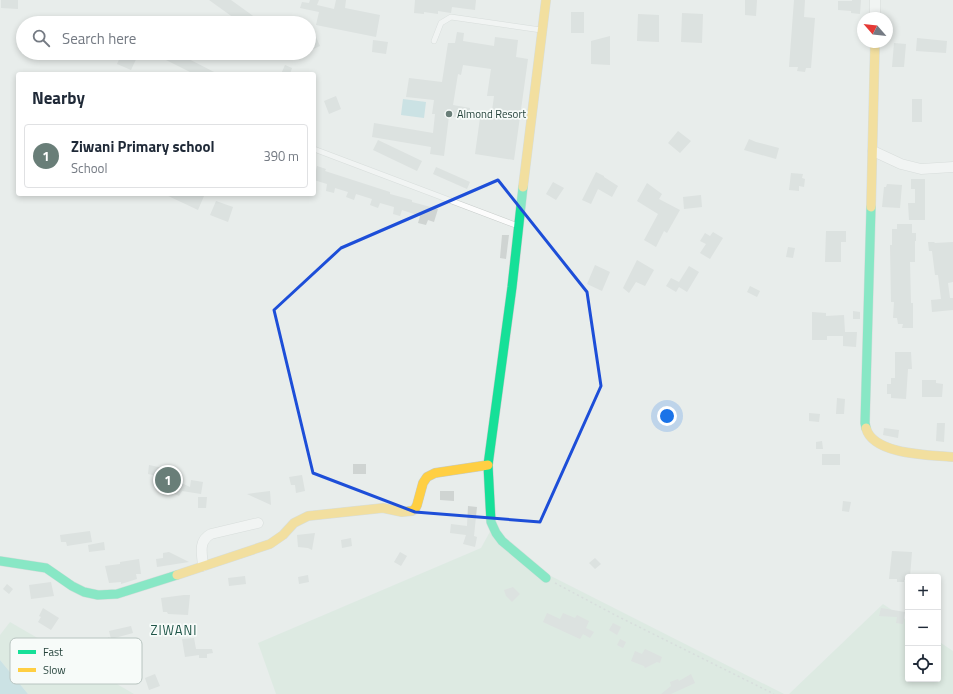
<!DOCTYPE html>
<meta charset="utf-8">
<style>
:root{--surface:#fff;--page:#f2f2f3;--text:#1f2937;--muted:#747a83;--line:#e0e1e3;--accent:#697e78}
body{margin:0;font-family:"Titillium Web",sans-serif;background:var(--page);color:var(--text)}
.controls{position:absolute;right:12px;bottom:12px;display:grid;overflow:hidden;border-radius:4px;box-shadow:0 2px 6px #0003}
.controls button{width:36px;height:36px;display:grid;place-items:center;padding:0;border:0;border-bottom:1px solid var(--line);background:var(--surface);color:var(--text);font:20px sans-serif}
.compass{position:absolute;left:857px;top:12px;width:36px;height:36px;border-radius:50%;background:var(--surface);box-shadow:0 2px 6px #0003;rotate:298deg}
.you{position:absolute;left:667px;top:416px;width:14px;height:14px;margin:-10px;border:3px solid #fff;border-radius:50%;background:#1a73e8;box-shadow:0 0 0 6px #1a73e833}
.badge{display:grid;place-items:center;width:26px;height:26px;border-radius:50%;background:var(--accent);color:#fff;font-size:13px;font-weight:700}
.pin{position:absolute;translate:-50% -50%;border:2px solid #fff;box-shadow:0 1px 4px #0006}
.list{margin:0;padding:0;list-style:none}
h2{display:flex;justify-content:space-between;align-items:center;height:52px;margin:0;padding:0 16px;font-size:17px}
h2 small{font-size:13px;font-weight:400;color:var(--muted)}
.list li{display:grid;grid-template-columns:26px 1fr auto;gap:12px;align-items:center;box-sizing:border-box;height:64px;margin:0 8px 8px;padding:0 8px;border:1px solid var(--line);border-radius:4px}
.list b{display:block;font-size:15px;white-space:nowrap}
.list p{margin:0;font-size:13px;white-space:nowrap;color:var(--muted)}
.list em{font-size:13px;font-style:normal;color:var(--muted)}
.icon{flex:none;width:22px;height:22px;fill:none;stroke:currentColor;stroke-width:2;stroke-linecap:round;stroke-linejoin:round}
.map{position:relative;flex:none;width:953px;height:694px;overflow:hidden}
.search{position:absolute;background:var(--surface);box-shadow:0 2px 6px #0003;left:16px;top:16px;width:300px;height:44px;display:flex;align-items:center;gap:10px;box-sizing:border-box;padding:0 14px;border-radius:22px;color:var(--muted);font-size:15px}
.panel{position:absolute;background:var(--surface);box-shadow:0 2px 6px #0003;left:16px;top:72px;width:300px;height:124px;border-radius:4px}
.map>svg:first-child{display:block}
.green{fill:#d1e6d8}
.water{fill:#a9d4db}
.building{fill:#cfd4d2}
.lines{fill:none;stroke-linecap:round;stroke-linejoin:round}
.lane-casing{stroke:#c5cac8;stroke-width:6}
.street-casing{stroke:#c5cac8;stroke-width:11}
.fast-casing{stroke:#c3cbc8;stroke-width:10}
.slow-casing{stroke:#c3cbc8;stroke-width:10}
.path{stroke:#c3ccca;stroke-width:1.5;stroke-dasharray:2 3;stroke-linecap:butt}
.lane{stroke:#fcfcfc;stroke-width:5}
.street{stroke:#fcfcfc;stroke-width:10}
.fast{stroke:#16e098;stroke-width:9}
.slow{stroke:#ffcf43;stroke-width:9}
.marked{fill:none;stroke:#1d4ed8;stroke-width:3;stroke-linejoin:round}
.poi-dot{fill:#697e78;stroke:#f7fbf9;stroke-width:1.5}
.labels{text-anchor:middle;stroke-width:3.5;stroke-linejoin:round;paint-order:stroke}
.poi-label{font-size:11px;fill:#24423a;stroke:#f7fbf9;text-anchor:start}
.quarter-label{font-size:13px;letter-spacing:1px;fill:#1f5548;stroke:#f7fbf9}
.key{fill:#f7fbf9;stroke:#b8c4c0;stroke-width:1}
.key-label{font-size:11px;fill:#24423a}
</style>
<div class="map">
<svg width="953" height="694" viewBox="0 0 953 694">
<rect width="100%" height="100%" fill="#e8edeb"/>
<path class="green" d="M 492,528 L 543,572 L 784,694 L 276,694 L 258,643 L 481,548 Z
M 883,604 L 908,621 L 908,679 L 938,679 L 938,641 L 953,651 L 953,694 L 789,694 Z
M 10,622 L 134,694 L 28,694 L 0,660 L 0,635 Z"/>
<path class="water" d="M 403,99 L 426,102 L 424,118 L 401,115 Z
M 0,660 L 28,694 L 0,694 Z"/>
<path class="building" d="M 1,0 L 18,0 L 18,9 L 1,8 Z
M 209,0 L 231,0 L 263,23 L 241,23 Z
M 310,0 L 319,0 L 317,5 L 334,9 L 336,0 L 346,0 L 345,8 L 380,15 L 376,37 L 316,25 L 319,12 L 300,8 L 302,2 L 309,3 Z
M 415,0 L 476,0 L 475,10 L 452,7 L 451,13 L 438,11 L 438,14 L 424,12 L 424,14 L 414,13 Z
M 745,0 L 757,0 L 756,16 L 745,15 Z
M 794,0 L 805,0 L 804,17 L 815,18 L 811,68 L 806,68 L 805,72 L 797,71 L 798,67 L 789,67 Z
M 852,0 L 861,0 L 860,14 L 851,13 L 851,11 L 838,10 L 838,1 L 852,1 Z
M 571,12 L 584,12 L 584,33 L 571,33 Z
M 682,13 L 703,14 L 702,43 L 681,42 Z
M 638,14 L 659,15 L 659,42 L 637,41 Z
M 457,32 L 464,33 L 463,41 L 494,46 L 495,37 L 518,40 L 516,57 L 528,59 L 514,160 L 475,154 L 480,118 L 491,119 L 494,96 L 487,96 L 491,69 L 463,65 L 461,75 L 458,74 L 453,105 L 470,108 L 468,119 L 449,116 L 444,156 L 430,154 L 431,147 L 372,137 L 374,123 L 433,133 L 435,114 L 432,114 L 434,100 L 406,97 L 409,78 L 442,82 L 448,43 L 455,43 Z
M 610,36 L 610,65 L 591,64 L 591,41 Z
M 316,37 L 320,46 L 309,51 L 309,41 Z
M 917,38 L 947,41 L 946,53 L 916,51 Z
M 373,40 L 388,42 L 386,54 L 372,52 Z
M 894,43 L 906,44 L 904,67 L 892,67 Z
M 122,53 L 139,53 L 131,70 L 117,64 Z
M 152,53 L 177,53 L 218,74 L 194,74 Z
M 285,65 L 292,68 L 290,74 L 281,74 Z
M 336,96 L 341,109 L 329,114 L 324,101 Z
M 912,99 L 922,99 L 922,122 L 912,122 Z
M 678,131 L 691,141 L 680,153 L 668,143 Z
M 749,139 L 756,142 L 779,148 L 776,159 L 744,150 Z
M 378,140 L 422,161 L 417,171 L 373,150 Z
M 317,166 L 326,169 L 325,171 L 390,192 L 390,194 L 412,200 L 412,202 L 438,209 L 434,222 L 428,220 L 426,225 L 418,223 L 420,216 L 402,210 L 400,216 L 393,214 L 394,207 L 380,203 L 378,208 L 370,205 L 372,199 L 356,194 L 354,200 L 346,197 L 348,192 L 335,188 L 334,193 L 326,191 L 327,184 L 314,180 Z
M 436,167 L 470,182 L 467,189 L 433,174 Z
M 596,172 L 604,176 L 604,177 L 618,186 L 612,197 L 598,189 L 591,204 L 582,200 Z
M 791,173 L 803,174 L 802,178 L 805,179 L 804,187 L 799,186 L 799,191 L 789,190 Z
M 911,179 L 925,179 L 925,220 L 909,220 L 908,203 L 915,203 L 915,189 L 911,189 Z
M 553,182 L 564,188 L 556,200 L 546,194 Z
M 647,183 L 662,194 L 659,199 L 680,210 L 667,233 L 664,231 L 656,247 L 644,240 L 658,214 L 637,201 Z
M 887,184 L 902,185 L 900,208 L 882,207 L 884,187 L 886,187 Z
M 164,194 L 199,194 L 204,196 L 198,210 Z
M 701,195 L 702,207 L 684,209 L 683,197 Z
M 216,201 L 233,207 L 228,222 L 210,215 Z
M 897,224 L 912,224 L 912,233 L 916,233 L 916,241 L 915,241 L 915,262 L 910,262 L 911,303 L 913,303 L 913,328 L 902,328 L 903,324 L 898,324 L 897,318 L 893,318 L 894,302 L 891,302 L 890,245 L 892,245 L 892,229 L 897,229 Z
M 826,231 L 846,231 L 846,242 L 841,242 L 841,262 L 825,262 Z
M 713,232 L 723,238 L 710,259 L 700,253 L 706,244 L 700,241 L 705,233 L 710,236 Z
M 502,235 L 509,235 L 506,259 L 500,258 Z
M 928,242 L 934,242 L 935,243 L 953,242 L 953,282 L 948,283 L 950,298 L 953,298 L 953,310 L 932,312 L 931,300 L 941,299 L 938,275 L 935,275 L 932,251 L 929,251 Z
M 788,247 L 795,248 L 793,258 L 786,257 Z
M 637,260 L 654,270 L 645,286 L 636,282 L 629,293 L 623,288 Z
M 595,265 L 610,272 L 602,291 L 587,284 Z
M 689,266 L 699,272 L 687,292 L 679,287 L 676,292 L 666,286 L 671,278 L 679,282 Z
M 750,286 L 760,291 L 757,297 L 747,292 Z
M 853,311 L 860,312 L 860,319 L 853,319 Z
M 812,312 L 826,313 L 826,316 L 844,315 L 845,332 L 857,332 L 856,347 L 843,346 L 843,336 L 827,336 L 827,340 L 812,340 Z
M 895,352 L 911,352 L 912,369 L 908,369 L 906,399 L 891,398 L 891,394 L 887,394 L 887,384 L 891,384 L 891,378 L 895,378 Z
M 922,380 L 936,380 L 936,383 L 943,384 L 942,397 L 922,397 Z
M 837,398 L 845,399 L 844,414 L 836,414 Z
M 809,413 L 820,414 L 819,422 L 809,421 Z
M 937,423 L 945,423 L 944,442 L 936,441 Z
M 884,428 L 899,430 L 898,438 L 883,435 Z
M 822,441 L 823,449 L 816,449 L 816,442 Z
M 822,454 L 840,454 L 840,465 L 822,465 Z
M 353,464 L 366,464 L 366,474 L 353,474 Z
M 149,465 L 173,470 L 171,479 L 148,474 Z
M 302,475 L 305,491 L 296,493 L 295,485 L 291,485 L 289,477 Z
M 175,480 L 190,487 L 191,480 L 203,482 L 201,494 L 182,491 L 179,496 L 170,492 Z
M 270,491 L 271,505 L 247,494 Z
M 440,491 L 454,491 L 454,501 L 440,500 Z
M 198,497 L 207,497 L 206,508 L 198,508 Z
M 843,501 L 851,502 L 849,512 L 842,511 Z
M 468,506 L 477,507 L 474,536 L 477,537 L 475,547 L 463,544 L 466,535 L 450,533 L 451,524 L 467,526 Z
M 90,531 L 92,542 L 67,546 L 66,542 L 61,542 L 60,535 Z
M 315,533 L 312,550 L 308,548 L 298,547 L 297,535 Z
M 351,538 L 352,546 L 342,548 L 341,540 Z
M 104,542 L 105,550 L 89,552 L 88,545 Z
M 892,551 L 912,552 L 910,577 L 908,577 L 908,580 L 904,580 L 904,582 L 897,582 L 897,579 L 889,579 Z
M 169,552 L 189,562 L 157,567 L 156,559 L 163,558 L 163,553 Z
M 400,552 L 407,556 L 401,566 L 394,562 Z
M 595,558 L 601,564 L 595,569 L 589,563 Z
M 139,559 L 141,574 L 136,574 L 137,579 L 121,584 L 121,582 L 109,583 L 105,566 L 120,564 L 120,562 Z
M 308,575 L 309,582 L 299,584 L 298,577 Z
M 245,576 L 246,584 L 229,586 L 228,578 Z
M 51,582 L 54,596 L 31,599 L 29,585 Z
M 7,584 L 13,589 L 9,594 L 3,589 Z
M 513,587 L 520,594 L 512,602 L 506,596 L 504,590 Z
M 184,595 L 190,595 L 188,615 L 168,614 L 167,612 L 163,612 L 161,598 Z
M 43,608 L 59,618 L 51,630 L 38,622 L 41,617 L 39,616 Z
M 881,608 L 905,612 L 903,624 L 896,623 L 897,617 L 879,616 Z
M 547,613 L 560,619 L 563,613 L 575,618 L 577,615 L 589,621 L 586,628 L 594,632 L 590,638 L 583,634 L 580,639 L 543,622 Z
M 613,623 L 621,627 L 617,635 L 609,630 Z
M 131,626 L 133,633 L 111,639 L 109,631 Z
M 109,637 L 114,644 L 108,649 L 102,643 Z
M 194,638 L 196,649 L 212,649 L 213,653 L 207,654 L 207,658 L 199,658 L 199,655 L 185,657 L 182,639 Z
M 620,639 L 626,642 L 623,648 L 617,645 Z
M 645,649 L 662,657 L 660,663 L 657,662 L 645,668 L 644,666 L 631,661 L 635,651 L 642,654 Z
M 155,674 L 160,686 L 149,690 L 145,678 Z
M 691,674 L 695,683 L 671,694 L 661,694 L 671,686 L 670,682 L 678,679 L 679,681 Z"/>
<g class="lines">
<g class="lane-casing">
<path id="lane" d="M 434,41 L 441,23 L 451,17 L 541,30
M 314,149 L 518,226"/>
</g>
<g class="street-casing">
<path id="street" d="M 875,18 L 875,0
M 873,151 L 901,164 L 921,169 L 953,167
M 203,566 C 202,553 198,541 211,534 L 258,523"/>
</g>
<g class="fast-casing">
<path id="fast" d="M 523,187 L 512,287 L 488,465 L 491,522 L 496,533 L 502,541 L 546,578
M 866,428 L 865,423 L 871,207
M 0,561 L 46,568 L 72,586 L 84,592 L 98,595 L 117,594 L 177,575"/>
</g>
<g class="slow-casing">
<path id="slow" d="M 523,187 L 546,0
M 871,207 L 875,42
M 866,428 C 873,455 930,455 953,457
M 177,575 L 270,544 L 283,535 L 294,523 L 308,516 L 383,508 L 402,512 L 412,511 L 415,509 L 417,505 L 423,483 L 427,477 L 435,473 L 488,465"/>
</g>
<path class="path" d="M 555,583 L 617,616 L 774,694"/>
<use href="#lane" class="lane"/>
<use href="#street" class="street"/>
<use href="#fast" class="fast"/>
<use href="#slow" class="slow"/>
</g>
<path d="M0 0H953V694H0ZM 498,180 L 587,292 L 601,386 L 540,522 L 415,512 L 313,473 L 274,310 L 341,248 Z" fill="#e8edeb" fill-opacity=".55" fill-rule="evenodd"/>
<path class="marked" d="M 498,180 L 587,292 L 601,386 L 540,522 L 415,512 L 313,473 L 274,310 L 341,248 Z"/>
<circle class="poi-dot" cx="449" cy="114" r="4"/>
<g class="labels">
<g class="poi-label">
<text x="457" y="118">Almond Resort</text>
</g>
<g class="quarter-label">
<text x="174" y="635">ZIWANI</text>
</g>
</g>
<rect x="10" y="638" width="132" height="46" rx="6" class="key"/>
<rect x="18" y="650" width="18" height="4" fill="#16e098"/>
<rect x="18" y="668" width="18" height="4" fill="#ffcf43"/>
<g class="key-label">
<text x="43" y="656">Fast</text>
<text x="43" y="674">Slow</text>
</g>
</svg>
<div class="controls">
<button>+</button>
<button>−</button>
<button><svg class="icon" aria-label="locate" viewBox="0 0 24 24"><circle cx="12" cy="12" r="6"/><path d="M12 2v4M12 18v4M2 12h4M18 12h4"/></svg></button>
</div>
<svg class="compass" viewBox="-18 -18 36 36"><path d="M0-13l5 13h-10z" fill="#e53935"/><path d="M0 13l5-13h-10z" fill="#747a83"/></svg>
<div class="you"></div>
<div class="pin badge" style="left:168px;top:480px">1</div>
<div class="search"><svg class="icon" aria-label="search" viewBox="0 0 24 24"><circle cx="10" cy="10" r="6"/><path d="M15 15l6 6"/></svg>Search here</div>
<section class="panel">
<h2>Nearby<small></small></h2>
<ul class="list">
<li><span class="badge">1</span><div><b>Ziwani Primary school</b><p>School</p></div><em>390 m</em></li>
</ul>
</section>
</div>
